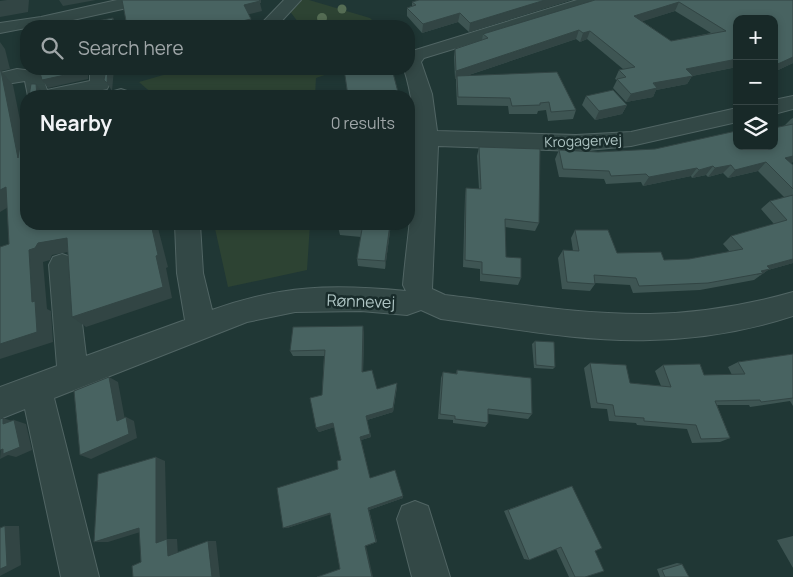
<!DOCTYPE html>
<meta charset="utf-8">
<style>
:root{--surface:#182928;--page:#253534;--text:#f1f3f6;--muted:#9fa6a8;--line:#364545}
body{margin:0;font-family:Manrope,sans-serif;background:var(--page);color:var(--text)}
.controls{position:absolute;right:15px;top:15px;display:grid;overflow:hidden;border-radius:10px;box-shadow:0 2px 8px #0003}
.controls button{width:45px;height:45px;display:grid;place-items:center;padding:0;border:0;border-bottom:1px solid var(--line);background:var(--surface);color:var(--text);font:25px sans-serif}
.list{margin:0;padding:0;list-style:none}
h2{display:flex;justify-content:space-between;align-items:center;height:65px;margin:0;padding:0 20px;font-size:21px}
h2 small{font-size:16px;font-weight:400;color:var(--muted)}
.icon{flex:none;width:28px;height:28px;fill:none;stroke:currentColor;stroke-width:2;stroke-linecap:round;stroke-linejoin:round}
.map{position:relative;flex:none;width:793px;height:577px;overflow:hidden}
.search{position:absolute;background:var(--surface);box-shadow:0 2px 8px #0003;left:20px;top:20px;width:395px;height:55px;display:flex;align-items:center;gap:12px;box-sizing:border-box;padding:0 18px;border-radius:20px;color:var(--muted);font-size:19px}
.panel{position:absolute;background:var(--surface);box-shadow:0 2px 8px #0003;left:20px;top:90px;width:395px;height:140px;border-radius:20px}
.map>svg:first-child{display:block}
.green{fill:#2d4333}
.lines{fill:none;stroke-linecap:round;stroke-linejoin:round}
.minor-casing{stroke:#516564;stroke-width:2}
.minor{fill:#334846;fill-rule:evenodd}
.tree{fill:#556d54}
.wall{fill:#3e5553;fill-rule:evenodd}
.shaded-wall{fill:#324544}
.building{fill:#486361;stroke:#324544;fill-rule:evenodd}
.labels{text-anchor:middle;stroke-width:5;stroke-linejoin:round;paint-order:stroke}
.far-street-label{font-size:14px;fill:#aec4c3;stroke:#192c2b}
.street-label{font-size:16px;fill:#aec4c3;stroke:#192c2b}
</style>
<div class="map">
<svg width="793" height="577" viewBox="0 0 793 577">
<rect width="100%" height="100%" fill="#203735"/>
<path class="green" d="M 299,0 L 309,0 L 370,18 L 378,26 L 301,26 L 289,10 Z
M 184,69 L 342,69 L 316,78 L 315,96 L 155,96 L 139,82 Z
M 214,224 L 310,224 L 307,270 L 228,287 Z"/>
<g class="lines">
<g class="minor-casing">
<path id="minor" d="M 117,0 L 147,0 L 145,4 L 46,26 L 26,26 L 26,28 L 0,33 L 0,23 L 41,17 Z
M 284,0 L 301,0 L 277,26 L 259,26 Z
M 577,0 L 603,0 L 601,4 L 424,58 L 421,62 L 432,94 L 437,131 L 576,135 L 631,132 L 737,108 L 737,122 L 631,146 L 576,151 L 438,146 L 432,289 L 445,295 C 512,303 582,315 650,314 C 698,313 747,305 793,292 L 793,316 C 747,331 699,339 650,340 C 580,342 510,328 441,319 L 421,310 L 407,315 L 361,311 L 295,312 L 247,322 L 54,398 L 99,577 L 61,577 L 25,409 L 0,419 L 0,387 L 57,366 L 49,265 L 53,257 L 62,254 L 71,257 L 75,265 L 86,356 L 185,320 L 177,273 L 175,224 L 200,224 L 203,273 L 212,310 C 281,285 333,284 406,291 L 403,285 C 409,214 426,138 404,69 L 409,69 L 409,52 Z
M 17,69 L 41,72 L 47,90 L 90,81 L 90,73 L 93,69 L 106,69 C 111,74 111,83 107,89 L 75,96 L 28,96 L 25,81 L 0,85 L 0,73 Z
M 121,89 L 130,92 L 133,96 L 112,96 L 114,91 Z
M 793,96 L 793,109 L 774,114 L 774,100 Z
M 415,501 L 428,506 L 450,577 L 412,577 L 397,519 L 402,506 Z"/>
</g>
<use href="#minor" class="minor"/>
</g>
<g class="tree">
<circle cx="342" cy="9" r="4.5"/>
<circle cx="322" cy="18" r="5"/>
</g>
<path class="wall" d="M 571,0 L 469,32 L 458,22 L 422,33 L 407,16 L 407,8 L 412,6 L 412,2 Z
M 595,0 L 793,0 L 793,63 L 774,72 L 737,19 L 737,67 L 692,76 L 687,84 L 656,90 L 653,97 L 626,102 L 613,88 L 617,80 L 615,79 L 619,70 L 623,69 L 587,39 L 580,42 L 576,39 L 466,76 L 576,110 L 573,119 L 548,121 L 546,110 L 538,111 L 537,114 L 509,114 L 508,106 L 457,105 L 456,85 L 456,79 L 455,79 L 454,57 L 455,49 L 482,40 L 483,34 ZM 675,11 L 711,33 L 671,41 L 642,21 Z
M 586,96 L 627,105 L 622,114 L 595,120 L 582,105 Z
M 793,118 L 793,162 L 790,163 L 793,165 L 793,263 L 768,270 L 754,280 L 700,290 L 633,293 L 630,285 L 595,283 L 595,284 L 590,291 L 562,289 L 558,258 L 563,250 L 573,251 L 571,238 L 575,230 L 617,253 L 664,260 L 689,259 L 730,252 L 723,244 L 731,236 L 774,224 L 761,209 L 770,201 L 784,197 L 758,171 L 728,178 L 723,173 L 708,177 L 706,175 L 692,178 L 691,176 L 643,186 L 641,182 L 606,184 L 604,179 L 559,177 L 555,159 L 559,150 L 598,152 L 737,146 L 784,126 L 791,119 Z
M 479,147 L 539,223 L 535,231 L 505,227 L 506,257 L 521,278 L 518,285 L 480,281 L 480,269 L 463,267 L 465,196 L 466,188 L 479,189 L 477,156 Z
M 391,224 L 385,269 L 358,266 L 357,259 L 361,237 L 340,235 L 338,227 Z
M 364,332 L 363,372 L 377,389 L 397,387 L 393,412 L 367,420 L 371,437 L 361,440 L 370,478 L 403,496 L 403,498 L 369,510 L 377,542 L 366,546 L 340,569 L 330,514 L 287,528 L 338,469 L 341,460 L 334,427 L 319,432 L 316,428 L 322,395 L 324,356 L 293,356 L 290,351 Z
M 535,341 L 555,367 L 553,369 L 534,368 L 532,344 Z
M 793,354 L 793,406 L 790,401 L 750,407 L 749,405 L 717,405 L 730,438 L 720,442 L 692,443 L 687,429 L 637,425 L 636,423 L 609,421 L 607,409 L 591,408 L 584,368 L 590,363 L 630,383 L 661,386 L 655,371 L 663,365 L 704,375 L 732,375 L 728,367 L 738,362 Z
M 457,370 L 532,414 L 528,419 L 488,414 L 488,423 L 485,427 L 453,423 L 453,420 L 438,419 L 441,378 L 443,372 L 456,374 Z
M 572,486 L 595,551 L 585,577 L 569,577 L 556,549 L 529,560 L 524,559 L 504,511 Z
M 793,536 L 793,568 L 777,540 Z
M 677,563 L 682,564 L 689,577 L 660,577 L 657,569 Z"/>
<path class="shaded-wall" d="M 7,0 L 29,0 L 28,12 L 0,17 L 0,1 Z
M 59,0 L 96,0 L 63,6 Z
M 257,0 L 261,0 L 261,3 L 260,3 L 262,11 L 246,15 L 244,5 Z
M 545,0 L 571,0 L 469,32 L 470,23 Z
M 679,2 L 675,11 L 631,25 L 634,16 Z
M 460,13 L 458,22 L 422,33 L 423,24 Z
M 113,18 L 117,26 L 112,26 Z
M 251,19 L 253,26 L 220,26 Z
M 159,21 L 161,26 L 127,26 L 139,24 Z
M 579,30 L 576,39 L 457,79 L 457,76 L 456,79 L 455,79 L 456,71 Z
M 590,31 L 587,39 L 580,42 L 583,33 Z
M 0,42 L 5,49 L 10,69 L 1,71 L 13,85 L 26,150 L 18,158 L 0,71 Z
M 793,57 L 793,63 L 774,72 L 774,65 Z
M 737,59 L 737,67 L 692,76 L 687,84 L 656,90 L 653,97 L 626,102 L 631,94 L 686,69 Z
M 83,69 L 91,69 L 88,73 L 88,79 L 48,88 L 42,80 Z
M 108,69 L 114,69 L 112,91 L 107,83 Z
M 36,84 L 45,96 L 37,96 Z
M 627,105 L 622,114 L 595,120 L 599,111 Z
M 793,156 L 793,162 L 776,166 L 785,158 Z
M 766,162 L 758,171 L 728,178 L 735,170 Z
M 731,165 L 723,173 L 708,177 L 715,168 Z
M 713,166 L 706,175 L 692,178 L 699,170 Z
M 697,168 L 691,176 L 643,186 L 649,177 Z
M 6,187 L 20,200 L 0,212 L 0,190 Z
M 151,224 L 157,224 L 168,267 L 166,268 L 172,298 L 86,327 L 72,317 L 156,256 Z
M 390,224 L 391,224 L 385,269 L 385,261 Z
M 67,238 L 79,250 L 52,255 L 50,260 L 43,262 L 47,309 L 51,311 L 53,342 L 0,359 L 0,344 L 32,302 L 29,250 L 38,243 Z
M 793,259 L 793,263 L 768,270 L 760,276 L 759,276 L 763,273 L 756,275 L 767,266 Z
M 363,326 L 364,332 L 363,377 L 362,372 Z
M 109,377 L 118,382 L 126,425 L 117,421 Z
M 397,383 L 393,412 L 367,420 L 366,416 Z
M 126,417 L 134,421 L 137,438 L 91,459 L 80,455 Z
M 3,418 L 15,422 L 14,420 L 26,424 L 32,450 L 16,457 L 8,455 L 0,459 Z
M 333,423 L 335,427 L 319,432 L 316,428 Z
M 370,434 L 371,437 L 361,440 L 360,437 Z
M 156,457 L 165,461 L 167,543 L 156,543 Z
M 403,496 L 403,498 L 369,510 L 377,542 L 366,546 L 373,577 L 372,577 L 365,546 L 368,508 Z
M 330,513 L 332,514 L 287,528 L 283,528 Z
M 5,526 L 19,526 L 21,565 L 0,576 L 0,569 Z
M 139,528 L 150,529 L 108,542 L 94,542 Z
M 167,539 L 177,539 L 178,555 L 168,556 Z
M 208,541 L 216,541 L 220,577 L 212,577 Z"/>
<path class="building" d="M 122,0 L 259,0 L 260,1 L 244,5 L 251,19 L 220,26 L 161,26 L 159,21 L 140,26 L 139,24 L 127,26 Z
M 419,0 L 545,0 L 470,23 L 460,13 L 423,24 L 407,8 L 416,5 L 412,2 Z
M 595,0 L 793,0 L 793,57 L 780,63 L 774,65 L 774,19 L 737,19 L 737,59 L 686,69 L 693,76 L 653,83 L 657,88 L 631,94 L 617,79 L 626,77 L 619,70 L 635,67 L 590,31 L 583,33 L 579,30 L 456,71 L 455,49 L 488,38 L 483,34 ZM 679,2 L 726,31 L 671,41 L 634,16 Z
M 113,18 L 112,26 L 72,26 Z
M 39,69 L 83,69 L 83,71 L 42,80 Z
M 106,69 L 108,69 L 107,83 L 104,80 Z
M 344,69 L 392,69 L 399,96 L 351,96 L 351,95 L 348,96 Z
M 0,71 L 1,71 L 18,158 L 26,109 L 26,224 L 151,224 L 158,255 L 156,256 L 163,287 L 72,317 L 67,238 L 38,243 L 35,248 L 29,250 L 32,302 L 35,301 L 37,332 L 0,344 L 0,247 L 9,244 L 6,187 L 0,190 Z
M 557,72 L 576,110 L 551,112 L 549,102 L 540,103 L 540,105 L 512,106 L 510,98 L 458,97 L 457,76 Z
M 31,84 L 36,84 L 37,96 L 29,96 Z
M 613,90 L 627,105 L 599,111 L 586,96 Z
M 793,124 L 793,156 L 785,158 L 793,165 L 793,189 L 766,162 L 735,170 L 731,165 L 715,168 L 713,166 L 699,170 L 697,168 L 649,177 L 646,174 L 611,176 L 609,171 L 563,169 L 559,150 L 598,152 L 655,149 L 736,131 L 737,132 L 737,146 L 774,146 L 774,128 Z
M 479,147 L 540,149 L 539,223 L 505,219 L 506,257 L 521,258 L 521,278 L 482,274 L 482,262 L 465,260 L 466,188 L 481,189 Z
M 793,195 L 793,259 L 767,266 L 770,269 L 761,271 L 763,273 L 708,283 L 639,286 L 636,278 L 594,275 L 595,284 L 567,282 L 563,250 L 579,251 L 575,230 L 608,230 L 617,253 L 661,252 L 664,260 L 689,259 L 743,249 L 731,236 L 787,220 L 770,201 Z
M 339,224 L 390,224 L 385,261 L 357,259 L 362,229 L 338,227 Z
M 363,326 L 362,372 L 372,370 L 377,389 L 397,383 L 393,408 L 366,416 L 370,434 L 360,437 L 370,478 L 395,470 L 403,496 L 368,508 L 376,542 L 365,546 L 372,577 L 317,577 L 340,569 L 330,513 L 283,528 L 277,488 L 338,469 L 337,461 L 341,460 L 333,423 L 316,428 L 310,398 L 322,395 L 325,350 L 290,351 L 293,327 Z
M 535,341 L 554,342 L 555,367 L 536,365 Z
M 793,354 L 793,398 L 761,402 L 760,400 L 715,401 L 730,438 L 701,439 L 696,425 L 644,421 L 644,418 L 615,416 L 613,405 L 597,403 L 590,363 L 626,365 L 630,383 L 671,387 L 663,365 L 700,364 L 704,375 L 745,374 L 738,362 Z
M 457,370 L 531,378 L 532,414 L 488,409 L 488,423 L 455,419 L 455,416 L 440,414 L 443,372 L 457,374 Z
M 109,377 L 117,421 L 126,417 L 129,434 L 80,455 L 74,391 Z
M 3,418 L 3,424 L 14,420 L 20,447 L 3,454 L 3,449 L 0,450 L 0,419 Z
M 156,457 L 156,543 L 167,539 L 168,556 L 208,541 L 212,577 L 133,577 L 132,566 L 141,562 L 139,528 L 94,542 L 98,474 Z
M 572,486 L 602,548 L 595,551 L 604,571 L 585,577 L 575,577 L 561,547 L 529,560 L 508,510 Z
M 5,526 L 7,566 L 0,569 L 0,528 Z
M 682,564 L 689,577 L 665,577 L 662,570 Z"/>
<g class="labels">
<g class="far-street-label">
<text transform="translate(583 141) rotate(-2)" y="5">Krogagervej</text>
</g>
<g class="street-label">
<text transform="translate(361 301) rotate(2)" y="6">Rønnevej</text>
</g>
</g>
</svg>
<div class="controls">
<button>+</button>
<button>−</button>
<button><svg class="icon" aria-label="layers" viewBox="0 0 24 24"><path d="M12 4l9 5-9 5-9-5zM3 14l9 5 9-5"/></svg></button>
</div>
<div class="search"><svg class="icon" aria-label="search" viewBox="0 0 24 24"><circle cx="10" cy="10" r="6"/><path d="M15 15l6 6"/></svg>Search here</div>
<section class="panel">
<h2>Nearby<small>0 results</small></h2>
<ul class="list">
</ul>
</section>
</div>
